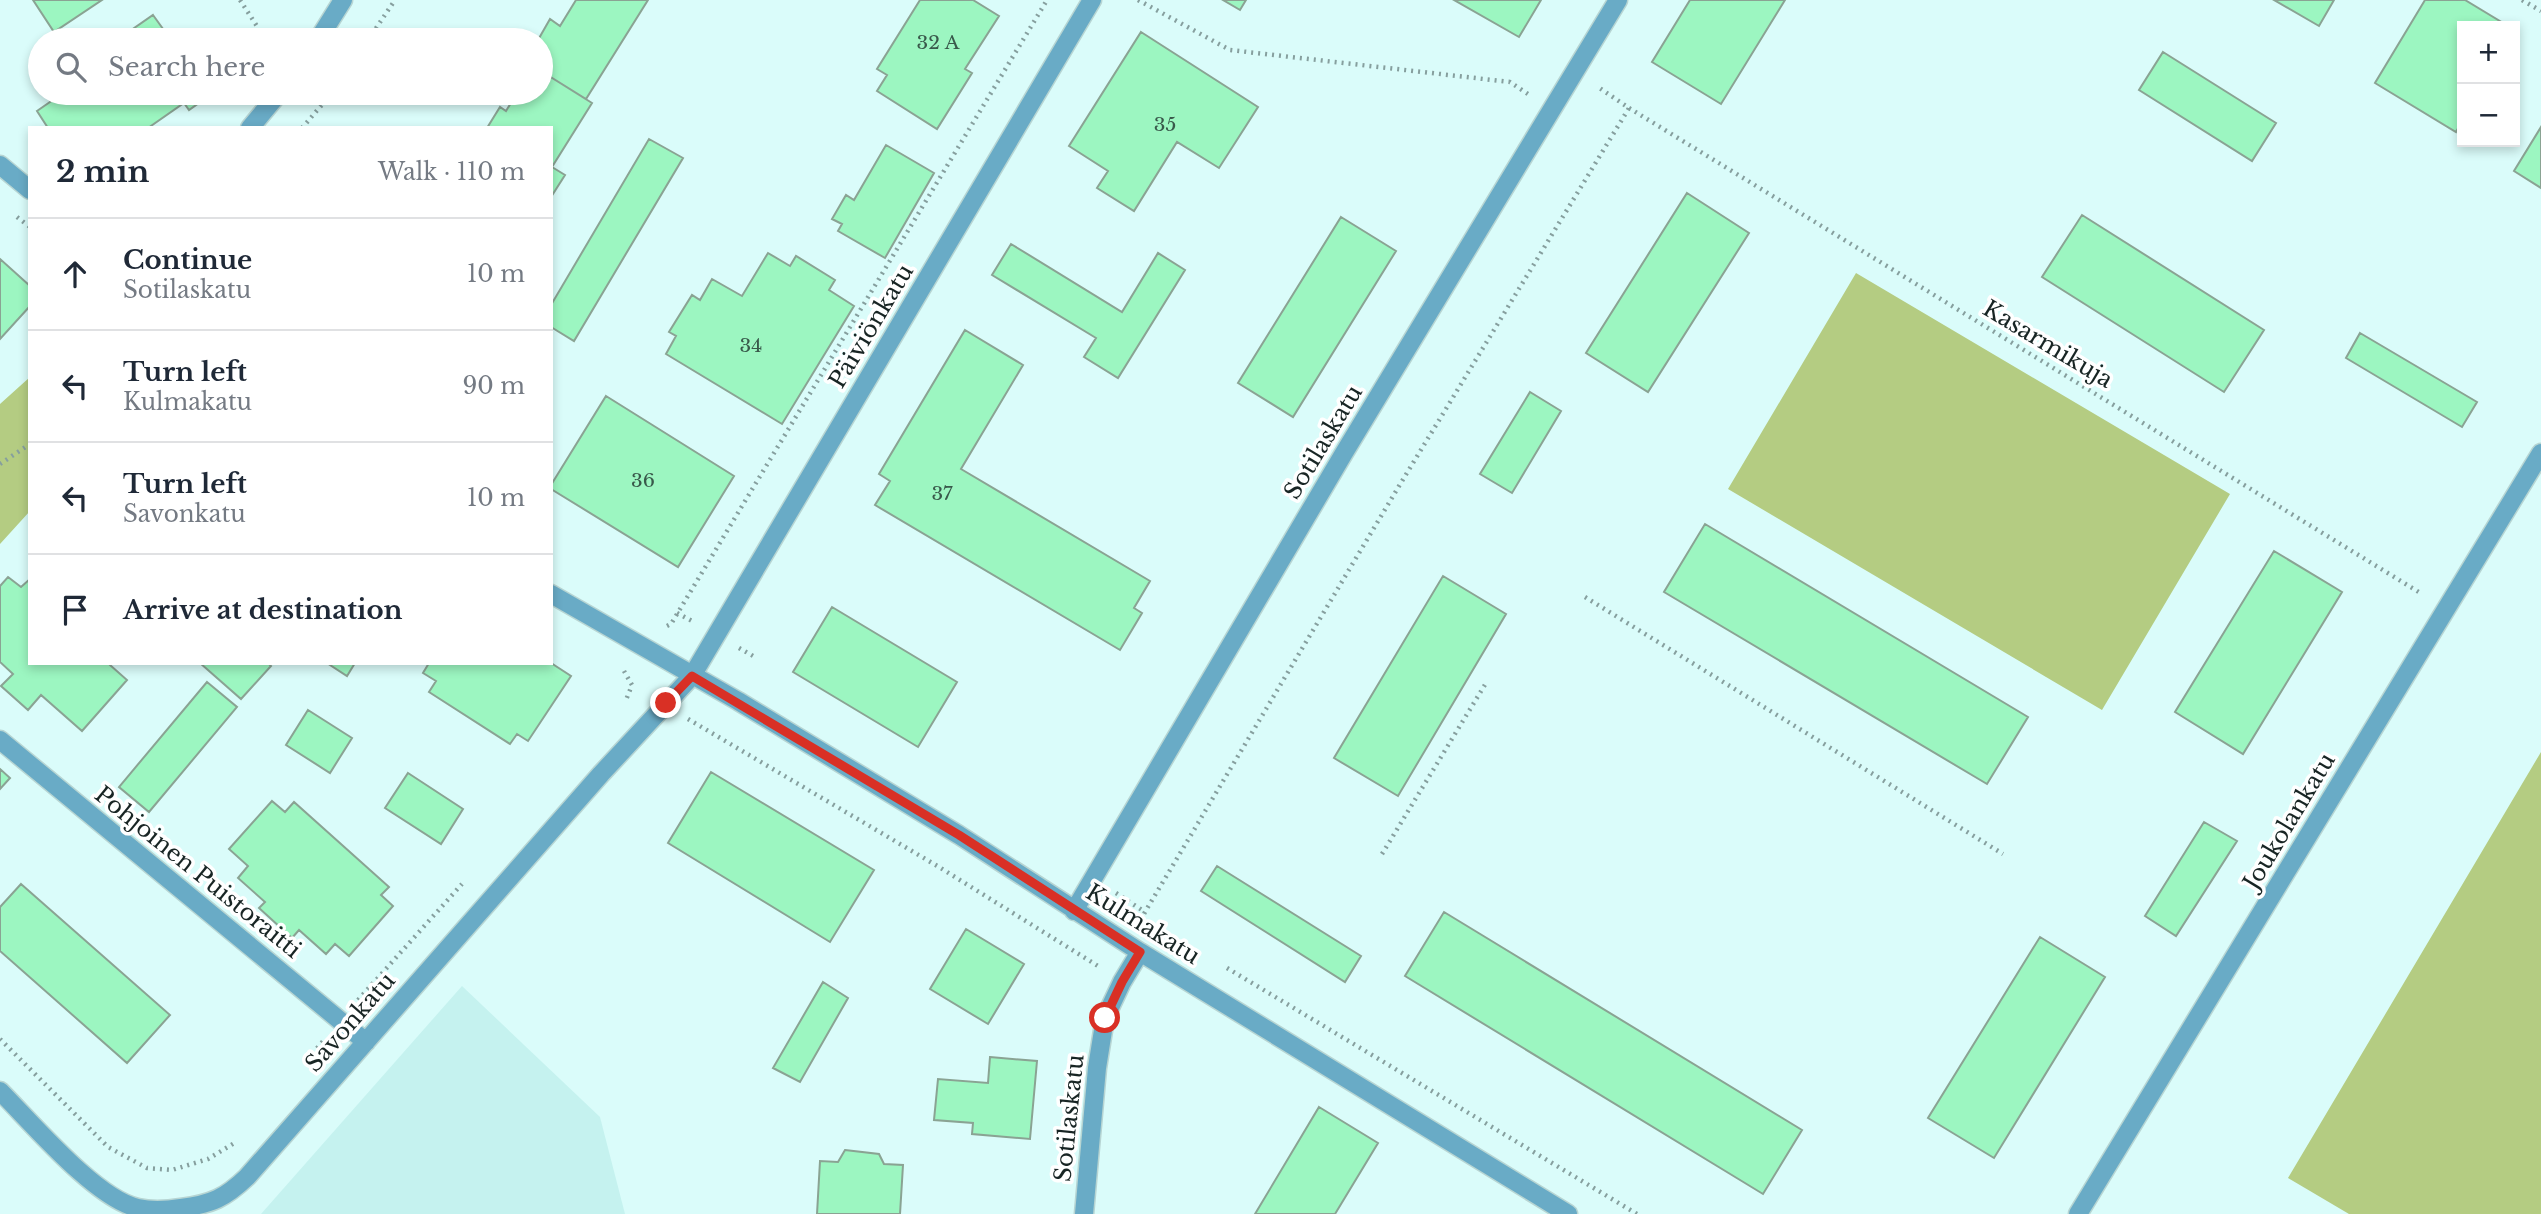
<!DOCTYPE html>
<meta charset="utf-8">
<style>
:root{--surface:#fff;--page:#f2f2f3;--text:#1f2937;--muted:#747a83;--line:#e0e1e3}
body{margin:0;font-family:"Libre Baskerville",serif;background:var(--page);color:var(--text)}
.controls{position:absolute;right:21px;top:21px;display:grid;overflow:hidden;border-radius:0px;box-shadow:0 4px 10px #0003}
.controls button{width:63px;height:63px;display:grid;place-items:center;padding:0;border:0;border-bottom:2px solid var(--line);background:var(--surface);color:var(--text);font:35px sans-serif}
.stop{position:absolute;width:21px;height:21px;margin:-16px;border:5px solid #d93025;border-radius:50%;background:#fff}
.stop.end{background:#d93025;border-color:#fff;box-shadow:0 2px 7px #0008}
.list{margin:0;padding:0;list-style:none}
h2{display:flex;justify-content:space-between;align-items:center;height:91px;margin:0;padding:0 28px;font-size:30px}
h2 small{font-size:23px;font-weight:400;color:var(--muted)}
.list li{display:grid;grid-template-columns:46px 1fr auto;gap:21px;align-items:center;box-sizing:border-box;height:112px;padding:0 28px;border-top:2px solid var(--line)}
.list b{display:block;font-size:26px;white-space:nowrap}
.list p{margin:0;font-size:23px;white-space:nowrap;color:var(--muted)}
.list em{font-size:23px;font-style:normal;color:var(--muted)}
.icon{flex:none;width:38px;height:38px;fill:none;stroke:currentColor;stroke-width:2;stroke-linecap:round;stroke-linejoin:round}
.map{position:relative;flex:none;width:2541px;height:1214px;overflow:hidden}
.search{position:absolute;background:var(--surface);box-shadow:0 4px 10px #0003;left:28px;top:28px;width:525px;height:77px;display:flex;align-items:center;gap:18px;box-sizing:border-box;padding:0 24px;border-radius:38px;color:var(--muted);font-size:26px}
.panel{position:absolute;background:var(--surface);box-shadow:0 4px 10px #0003;left:28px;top:126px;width:525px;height:539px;border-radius:0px}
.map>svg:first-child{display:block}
.built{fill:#c5f2ef}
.green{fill:#b4cc82}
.building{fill:#9cf6c1;stroke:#8aa393;stroke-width:2}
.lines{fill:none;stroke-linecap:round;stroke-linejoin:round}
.street-casing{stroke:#b7d5d3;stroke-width:21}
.path{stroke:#869f9e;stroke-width:4.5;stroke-dasharray:2 5;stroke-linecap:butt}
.street{stroke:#69abc6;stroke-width:18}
.route{stroke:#d93025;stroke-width:9}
.labels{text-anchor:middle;stroke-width:7;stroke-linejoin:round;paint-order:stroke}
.number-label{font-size:19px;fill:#39594b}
.street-label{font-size:23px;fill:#182524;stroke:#fff}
</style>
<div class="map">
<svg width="2541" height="1214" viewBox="0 0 2541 1214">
<rect width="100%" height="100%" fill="#dafcfa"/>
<path class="built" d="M 462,986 L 600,1117 L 625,1214 L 261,1214 Z"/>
<path class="green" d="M 1856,273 L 2230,494 L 2102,710 L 1728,489 Z
M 30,377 L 30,511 L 0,544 L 0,404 Z
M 2541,752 L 2541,1214 L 2349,1214 L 2288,1178 Z"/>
<path class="building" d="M 33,0 L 102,0 L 54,32 Z
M 576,0 L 648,0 L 586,99 L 541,71 L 541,40 L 538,40 L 550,19 L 560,26 Z
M 920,0 L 973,0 L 999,16 L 965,69 L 972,73 L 937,129 L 877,91 L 887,75 L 877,69 Z
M 1223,0 L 1246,0 L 1240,10 Z
M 1454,0 L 1541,0 L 1519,37 Z
M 1690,0 L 1785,0 L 1721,104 L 1652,62 Z
M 2274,0 L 2334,0 L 2319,26 Z
M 2425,0 L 2465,0 L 2508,26 L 2462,26 L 2462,121 L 2456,132 L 2375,83 Z
M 153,15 L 171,40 L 117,40 Z
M 1141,32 L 1258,107 L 1219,168 L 1177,142 L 1134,211 L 1097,188 L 1108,171 L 1069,146 Z
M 2163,52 L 2276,123 L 2252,161 L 2139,90 Z
M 541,71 L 592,103 L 552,167 L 565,175 L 551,197 L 551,128 L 487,128 L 500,107 L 506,111 L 517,93 L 541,93 Z
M 63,93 L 208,93 L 210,95 L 189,110 L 184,103 L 148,128 L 48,128 L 37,111 Z
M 2541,127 L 2541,188 L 2514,171 Z
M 649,139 L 683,158 L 574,341 L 551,327 L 551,305 Z
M 886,145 L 934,173 L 885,258 L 838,231 L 842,224 L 832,219 L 846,195 L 854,200 Z
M 1687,193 L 1749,233 L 1648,392 L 1586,353 Z
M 2082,215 L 2264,330 L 2224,392 L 2042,277 Z
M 1341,217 L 1396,251 L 1293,417 L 1238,383 Z
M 1011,244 L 1122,312 L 1158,253 L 1185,270 L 1118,378 L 1084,357 L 1096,338 L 992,275 Z
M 768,253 L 790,266 L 796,256 L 835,280 L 829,290 L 854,306 L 782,424 L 666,354 L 676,336 L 669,332 L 692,295 L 700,300 L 712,279 L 742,296 Z
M 0,259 L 30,286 L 30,306 L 0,339 Z
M 965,330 L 1023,365 L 961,469 L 1150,581 L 1134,608 L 1142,613 L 1120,650 L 875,505 L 890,481 L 879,474 Z
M 2360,333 L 2477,402 L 2462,427 L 2346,358 Z
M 1530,392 L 1561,411 L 1512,493 L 1480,474 Z
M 606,396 L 734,476 L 678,567 L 551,489 L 551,485 Z
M 1705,524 L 2028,717 L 1987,784 L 1664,592 Z
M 2274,551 L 2342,592 L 2243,754 L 2175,712 Z
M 1443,576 L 1506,614 L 1398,796 L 1334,758 Z
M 8,577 L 21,587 L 30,579 L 30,663 L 111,663 L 110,665 L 127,680 L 82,731 L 41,695 L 28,710 L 1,686 L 13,674 L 0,662 L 0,586 Z
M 832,607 L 957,682 L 918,747 L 793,672 Z
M 200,663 L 268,663 L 271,666 L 241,699 Z
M 327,663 L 355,663 L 347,676 Z
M 429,663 L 551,663 L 571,676 L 528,741 L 517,734 L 510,744 L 429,692 L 436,681 L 423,673 Z
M 207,682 L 237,707 L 149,812 L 119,787 Z
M 308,710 L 352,738 L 330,773 L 286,745 Z
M 0,769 L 10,778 L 0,789 Z
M 711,772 L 874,870 L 830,942 L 668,843 Z
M 408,773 L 463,809 L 441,844 L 385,808 Z
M 272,801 L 285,812 L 294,802 L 389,887 L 381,895 L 393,906 L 349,956 L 335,944 L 326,954 L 299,930 L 292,938 L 259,908 L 265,902 L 238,878 L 248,866 L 229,849 Z
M 2204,822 L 2237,841 L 2176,936 L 2145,916 Z
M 1217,866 L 1361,956 L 1345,982 L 1201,891 Z
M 21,884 L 170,1015 L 127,1063 L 0,951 L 0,907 Z
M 1444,912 L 1802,1130 L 1763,1194 L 1405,976 Z
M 966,929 L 1024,964 L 988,1024 L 930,989 Z
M 2040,937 L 2105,977 L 1994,1158 L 1928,1118 Z
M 823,982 L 848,998 L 800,1082 L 773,1068 Z
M 990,1057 L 1037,1061 L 1030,1139 L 972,1134 L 973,1123 L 934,1120 L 938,1079 L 988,1083 Z
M 1319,1107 L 1378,1143 L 1335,1214 L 1255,1214 Z
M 845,1150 L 879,1154 L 884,1164 L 903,1165 L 900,1214 L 817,1214 L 820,1161 L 838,1162 Z"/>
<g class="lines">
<g class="street-casing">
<path id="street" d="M 318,40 L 343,0
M 250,128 L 279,93
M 0,165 L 30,190
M 551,594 L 738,701 L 959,835 L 1140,952 L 1568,1214
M 0,740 L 366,1042
M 1074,911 L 1344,453 L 1618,0
M 0,1091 C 32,1123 96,1199 138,1208 C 151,1211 168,1210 181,1208 C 212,1204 225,1198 247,1177 L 601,774 L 692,676 L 1092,0
M 1084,1214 L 1097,1068 L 1105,1018 L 1122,982 L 1140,952
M 2078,1214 L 2541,453"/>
</g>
<path class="path" d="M 240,0 L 266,40
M 1138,0 L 1230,50 L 1510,82 L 1528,94
M 2522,0 L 2541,11
M 368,40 L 395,0
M 1629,108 L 2422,594
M 302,128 L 332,93
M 17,217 L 30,227
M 0,464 L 30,444
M 1585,597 L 2003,854
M 677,613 L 692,621
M 667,626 L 671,624 L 1047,0
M 739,648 L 755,657
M 624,671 L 632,685 L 626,700
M 688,719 L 939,867 L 1098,966
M 1382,854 L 1486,683
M 1116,893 L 1145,912
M 1144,919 L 1142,918 L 1145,912 L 1399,486 L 1629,108 L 1598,87
M 1227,968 L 1637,1214
M 358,1000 L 462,884
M 0,1039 L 108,1147 L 147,1168 L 172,1170 L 208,1159 L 236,1142
M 308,1059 L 323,1041"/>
<use href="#street" class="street"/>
</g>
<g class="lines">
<path class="route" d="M 666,703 L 692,676 L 959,835 L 1140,952 L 1122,982 L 1105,1018"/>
</g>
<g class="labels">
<g class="number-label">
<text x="938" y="49">32 A</text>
<text x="1165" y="131">35</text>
<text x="751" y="352">34</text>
<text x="643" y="487">36</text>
<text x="942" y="500">37</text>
</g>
<g class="street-label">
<text transform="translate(871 326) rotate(-59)" y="8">Päiviönkatu</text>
<text transform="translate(2048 344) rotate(31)" y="8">Kasarmikuja</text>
<text transform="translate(1323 442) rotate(-59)" y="8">Sotilaskatu</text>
<text transform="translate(2289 821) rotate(-59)" y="8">Joukolankatu</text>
<text transform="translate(198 872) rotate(39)" y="8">Pohjoinen Puistoraitti</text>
<text transform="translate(1143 924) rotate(32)" y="8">Kulmakatu</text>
<text transform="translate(350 1022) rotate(-49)" y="8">Savonkatu</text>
<text transform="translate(1069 1118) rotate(-84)" y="8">Sotilaskatu</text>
</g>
</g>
</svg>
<div class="controls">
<button>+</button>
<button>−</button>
</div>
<div class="stop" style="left:1105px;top:1018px"></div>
<div class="stop end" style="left:666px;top:703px"></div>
<div class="search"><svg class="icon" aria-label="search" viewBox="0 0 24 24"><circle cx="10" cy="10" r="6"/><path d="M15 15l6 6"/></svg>Search here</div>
<section class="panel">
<h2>2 min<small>Walk · 110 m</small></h2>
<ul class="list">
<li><svg class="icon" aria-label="ahead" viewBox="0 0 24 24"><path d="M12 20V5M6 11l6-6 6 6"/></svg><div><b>Continue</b><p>Sotilaskatu</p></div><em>10 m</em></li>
<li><svg class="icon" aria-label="left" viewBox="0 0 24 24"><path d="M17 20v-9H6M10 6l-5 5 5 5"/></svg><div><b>Turn left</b><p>Kulmakatu</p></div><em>90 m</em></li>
<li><svg class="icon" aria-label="left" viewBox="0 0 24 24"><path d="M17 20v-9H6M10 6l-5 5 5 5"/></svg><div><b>Turn left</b><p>Savonkatu</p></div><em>10 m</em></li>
<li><svg class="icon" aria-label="arrive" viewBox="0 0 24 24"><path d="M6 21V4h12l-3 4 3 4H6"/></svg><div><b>Arrive at destination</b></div></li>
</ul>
</section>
</div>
